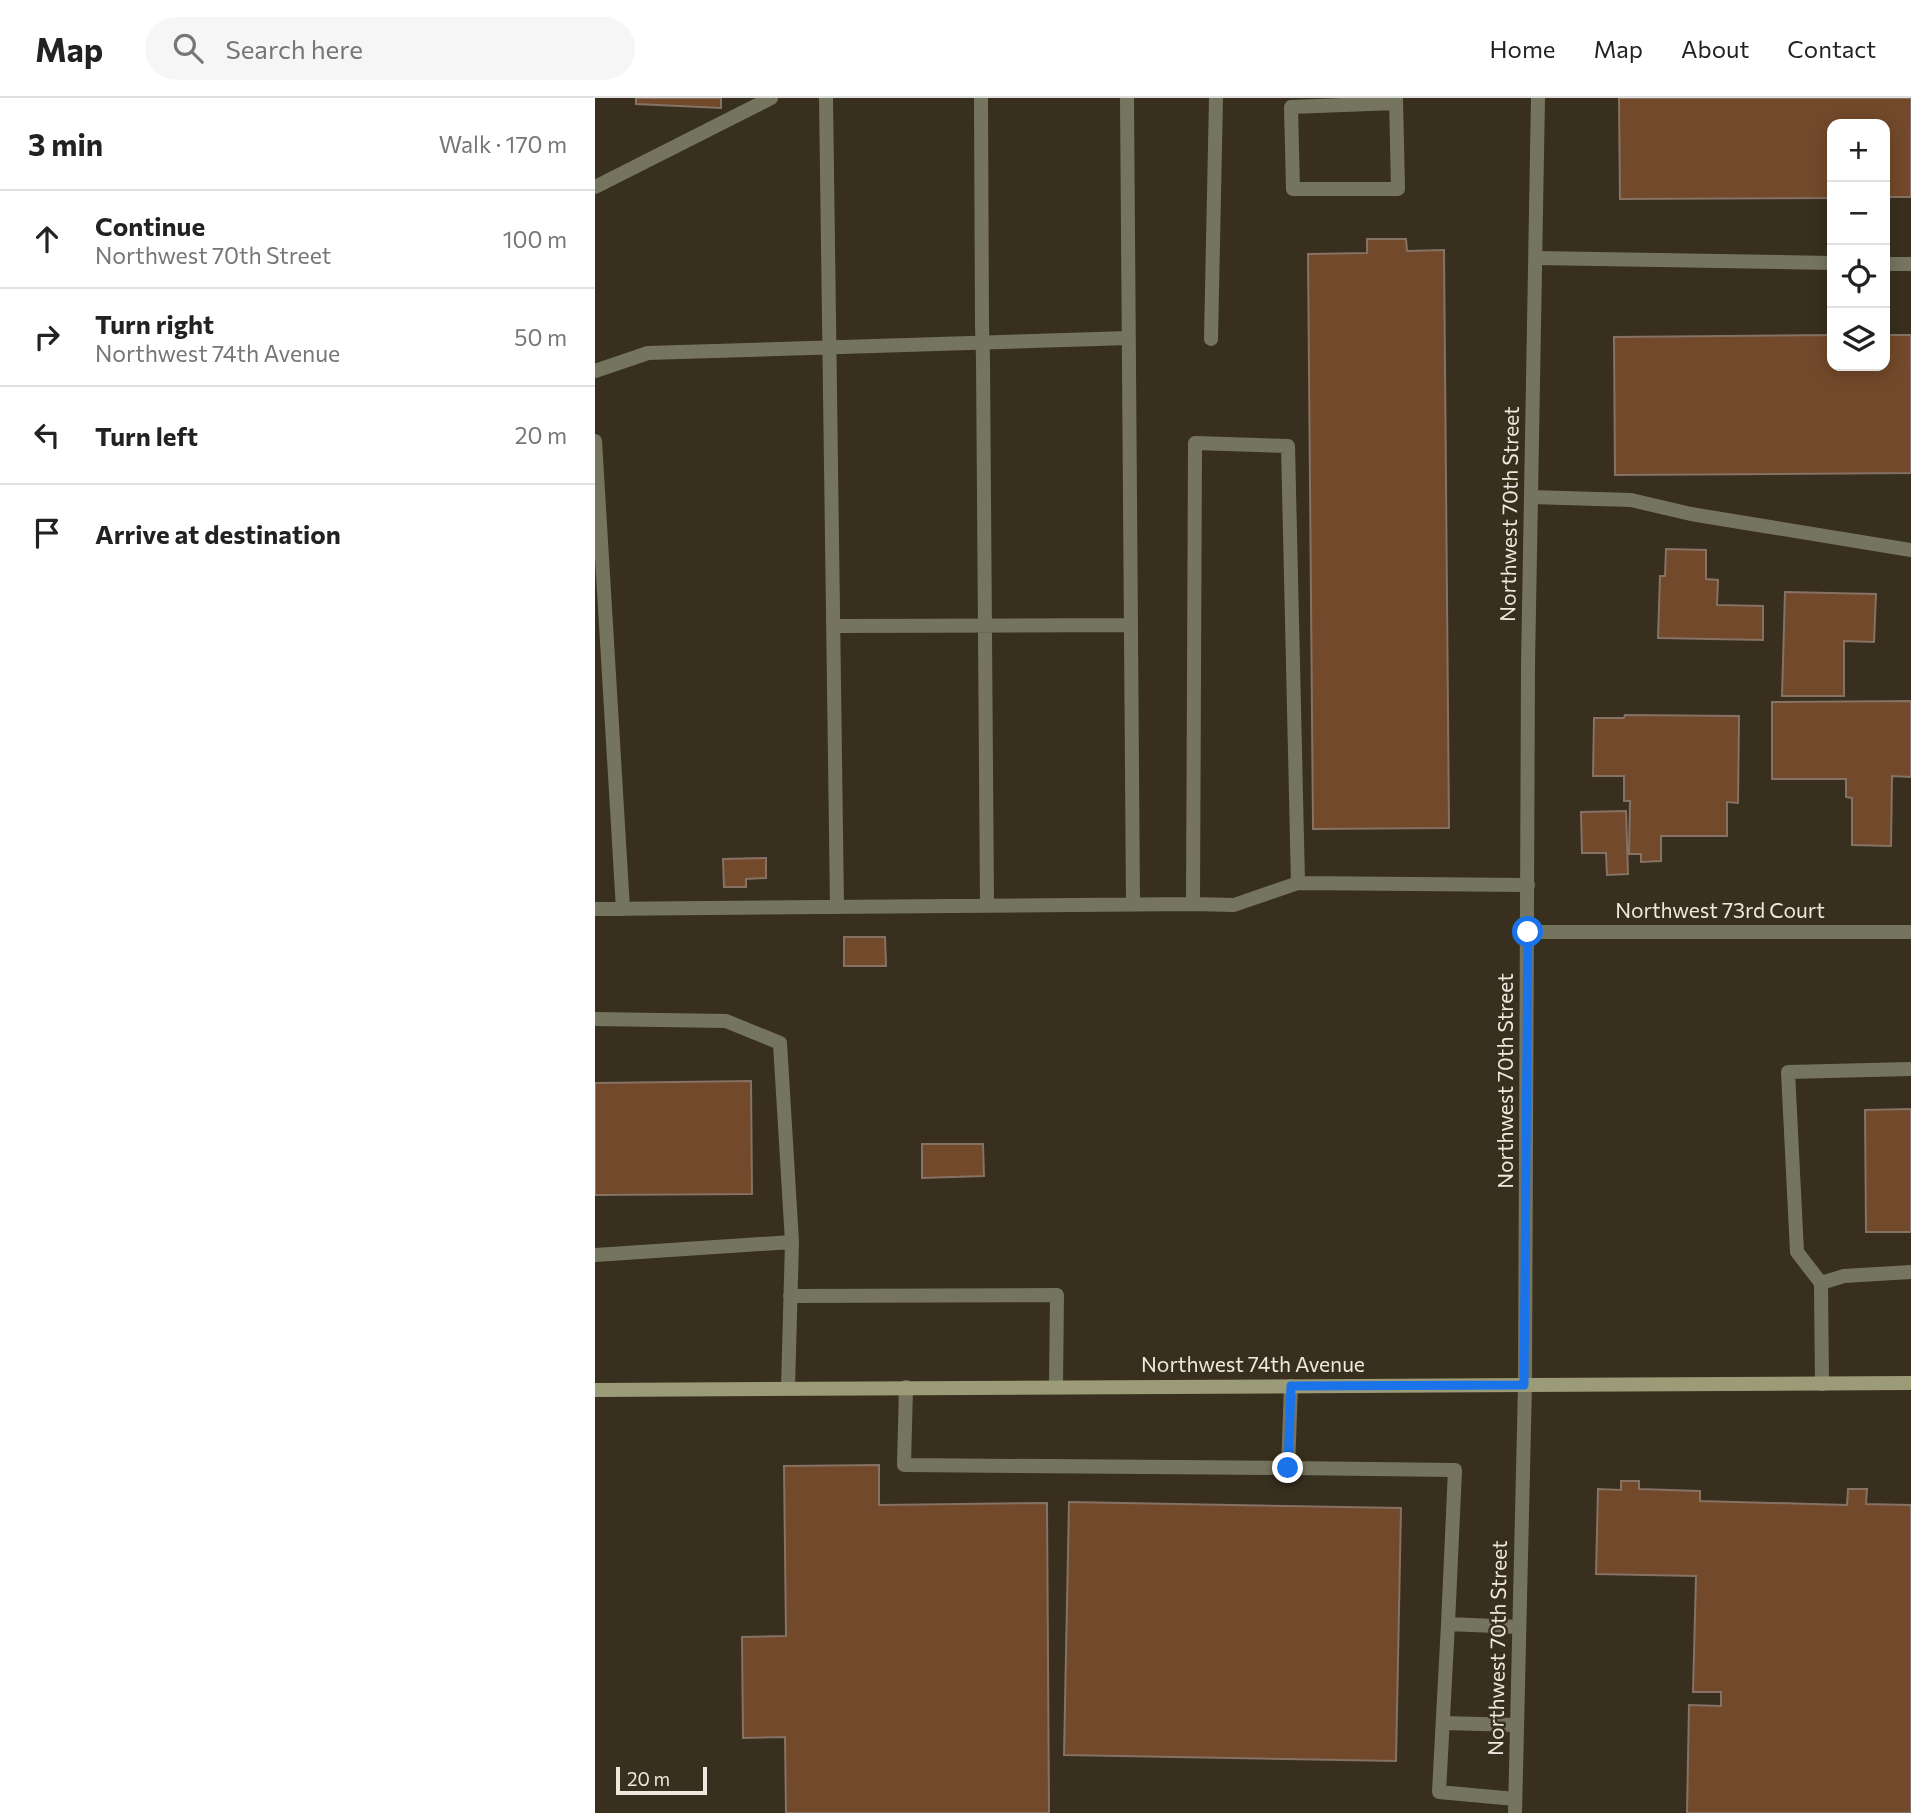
<!DOCTYPE html>
<meta charset="utf-8">
<style>
:root{--surface:#fff;--page:#f6f6f6;--text:#222;--muted:#767676;--line:#e0e0e0}
body{margin:0;font-family:Commissioner,sans-serif;background:var(--page);color:var(--text)}
.controls{position:absolute;right:21px;top:21px;display:grid;overflow:hidden;border-radius:14px;box-shadow:0 4px 18px #0003}
.controls button{width:63px;height:63px;display:grid;place-items:center;padding:0;border:0;border-bottom:2px solid var(--line);background:var(--surface);color:var(--text);font:35px sans-serif}
.scale{position:absolute;left:21px;bottom:18px;width:91px;box-sizing:border-box;padding-left:7px;border:4px solid #eee8de;border-top:0;font-size:19px;line-height:24px;white-space:nowrap;color:#eee8de;-webkit-text-stroke:5px #382f1e;paint-order:stroke}
.stop{position:absolute;width:21px;height:21px;margin:-16px;border:5px solid #1a73e8;border-radius:50%;background:#fff}
.stop.end{background:#1a73e8;border-color:#fff;box-shadow:0 2px 7px #0008}
.list{margin:0;padding:0;list-style:none}
h2{display:flex;justify-content:space-between;align-items:center;height:91px;margin:0;padding:0 28px;font-size:30px}
h2 small{font-size:23px;font-weight:400;color:var(--muted)}
.list li{display:grid;grid-template-columns:46px 1fr auto;gap:21px;align-items:center;box-sizing:border-box;height:98px;padding:0 28px;border-top:2px solid var(--line)}
.list b{display:block;font-size:26px;white-space:nowrap}
.list p{margin:0;font-size:23px;white-space:nowrap;color:var(--muted)}
.list em{font-size:23px;font-style:normal;color:var(--muted)}
.icon{flex:none;width:38px;height:38px;fill:none;stroke:currentColor;stroke-width:2;stroke-linecap:round;stroke-linejoin:round}
.map{position:relative;flex:none;width:1316px;height:1715px;overflow:hidden}
header{display:flex;align-items:center;gap:42px;box-sizing:border-box;height:98px;padding:0 35px;background:var(--surface);border-bottom:2px solid var(--line)}
header strong{font-size:33px}
nav{display:flex;gap:38px;margin-inline-start:auto;font-size:24px}
.search{width:490px;height:63px;background:var(--page);display:flex;align-items:center;gap:18px;box-sizing:border-box;padding:0 24px;border-radius:38px;color:var(--muted);font-size:26px}
main{display:flex}
aside{flex:1;background:var(--surface)}
.map>svg:first-child{display:block}
.building{fill:#73492b;stroke:#857265;stroke-width:2}
.lines{fill:none;stroke-linecap:round;stroke-linejoin:round}
.lane{stroke:#75755f;stroke-width:14}
.street{stroke:#75755f;stroke-width:14}
.secondary{stroke:#9c9b78;stroke-width:14}
.lane-bridge{stroke:#75755f;stroke-width:14}
.route{stroke:#1a73e8;stroke-width:9}
.labels{text-anchor:middle;stroke-width:5;stroke-linejoin:round;paint-order:stroke}
.street-label{font-size:21px;fill:#eee8de;stroke:#382f1e}
</style>
<header>
<strong>Map</strong>
<div class="search"><svg class="icon" aria-label="search" viewBox="0 0 24 24"><circle cx="10" cy="10" r="6"/><path d="M15 15l6 6"/></svg>Search here</div>
<nav><a>Home</a><a>Map</a><a>About</a><a>Contact</a></nav>
</header>
<main>
<aside>
<h2>3 min<small>Walk · 170 m</small></h2>
<ul class="list">
<li><svg class="icon" aria-label="ahead" viewBox="0 0 24 24"><path d="M12 20V5M6 11l6-6 6 6"/></svg><div><b>Continue</b><p>Northwest 70th Street</p></div><em>100 m</em></li>
<li><svg class="icon" aria-label="right" viewBox="0 0 24 24"><path d="M7 20v-9h11M14 6l5 5-5 5"/></svg><div><b>Turn right</b><p>Northwest 74th Avenue</p></div><em>50 m</em></li>
<li><svg class="icon" aria-label="left" viewBox="0 0 24 24"><path d="M17 20v-9H6M10 6l-5 5 5 5"/></svg><div><b>Turn left</b></div><em>20 m</em></li>
<li><svg class="icon" aria-label="arrive" viewBox="0 0 24 24"><path d="M6 21V4h12l-3 4 3 4H6"/></svg><div><b>Arrive at destination</b></div></li>
</ul>
</aside>
<div class="map">
<svg width="1316" height="1715" viewBox="0 0 1316 1715">
<rect width="100%" height="100%" fill="#382f1e"/>
<path class="building" d="M 41,0 L 126,0 L 126,10 L 41,6 Z
M 1024,0 L 1316,0 L 1316,99 L 1290,99 L 1290,26 L 1237,26 L 1237,100 L 1025,101 Z
M 772,141 L 811,141 L 812,153 L 849,152 L 854,730 L 718,731 L 713,156 L 772,155 Z
M 1237,237 L 1237,268 L 1290,268 L 1290,237 L 1316,237 L 1316,375 L 1020,377 L 1019,239 Z
M 1071,451 L 1111,452 L 1111,481 L 1123,482 L 1122,507 L 1168,508 L 1168,542 L 1063,540 L 1065,478 L 1070,478 Z
M 1190,494 L 1281,496 L 1279,544 L 1249,543 L 1249,598 L 1187,598 Z
M 1316,603 L 1316,679 L 1297,678 L 1296,748 L 1257,747 L 1257,700 L 1251,699 L 1251,681 L 1177,681 L 1177,604 Z
M 1030,617 L 1144,618 L 1143,705 L 1132,704 L 1132,738 L 1066,738 L 1066,763 L 1046,764 L 1046,756 L 1034,756 L 1035,703 L 1029,703 L 1029,678 L 998,678 L 999,620 L 1029,620 Z
M 1031,713 L 1033,776 L 1012,777 L 1011,755 L 987,755 L 986,714 Z
M 171,760 L 171,780 L 151,781 L 151,789 L 129,789 L 128,761 Z
M 249,839 L 290,839 L 291,868 L 249,868 Z
M 156,983 L 157,1096 L 0,1097 L 0,985 Z
M 1316,1011 L 1316,1134 L 1271,1134 L 1270,1012 Z
M 327,1046 L 388,1046 L 389,1078 L 327,1080 Z
M 284,1367 L 284,1407 L 452,1405 L 454,1715 L 191,1715 L 190,1639 L 148,1640 L 147,1539 L 191,1538 L 189,1368 Z
M 1026,1383 L 1044,1383 L 1044,1391 L 1105,1393 L 1105,1403 L 1252,1407 L 1253,1391 L 1272,1391 L 1271,1406 L 1316,1407 L 1316,1715 L 1092,1715 L 1094,1607 L 1126,1608 L 1126,1594 L 1098,1594 L 1101,1478 L 1001,1476 L 1003,1391 L 1026,1392 Z
M 474,1404 L 806,1410 L 801,1663 L 469,1657 Z"/>
<g class="lines">
<path class="lane" d="M 231,0 L 242,808
M 386,0 L 387,226
M 532,0 L 538,806
M 801,0 L 803,91 L 698,91 L 696,9 L 801,5
M 0,89 L 176,0
M 941,160 L 1237,165
M 1290,166 L 1316,166
M 616,241 L 621,0
M 388,263 L 392,807
M 0,273 L 53,255 L 534,240
M 0,343 L 28,811
M 936,399 L 1036,402 L 1096,416 L 1316,452
M 238,528 L 536,527
M 703,785 L 693,348 L 600,345 L 598,806 L 639,807 L 703,785 L 933,787
M 0,811 L 598,806
M 0,921 L 131,923 L 185,945 L 197,1144
M 0,1157 L 197,1144 L 193,1290
M 1226,1185 L 1249,1178 L 1316,1174
M 195,1198 L 462,1197 L 461,1288
M 1227,1286 L 1226,1185 L 1202,1154 L 1193,974 L 1316,971
M 311,1289 L 309,1367 L 693,1370 L 696,1288
M 693,1370 L 860,1372 L 853,1526 L 924,1529
M 853,1526 L 844,1694 L 920,1701
M 848,1625 L 922,1627"/>
<path class="street" d="M 933,834 L 1316,834
M 920,1715 L 930,1287 L 933,567 L 943,0"/>
<path class="secondary" d="M 0,1292 L 1316,1285"/>
<path class="lane-bridge" d="M 387,226 L 388,263"/>
</g>
<g class="lines">
<path class="route" d="M 693,1370 L 696,1288 L 929,1287 L 933,834"/>
</g>
<g class="labels">
<g class="street-label">
<text transform="translate(915 416) rotate(-89)" y="7">Northwest 70th Street</text>
<text x="1125" y="820">Northwest 73rd Court</text>
<text transform="translate(911 983) rotate(-90)" y="7">Northwest 70th Street</text>
<text x="658" y="1274">Northwest 74th Avenue</text>
<text transform="translate(903 1550) rotate(-89)" y="7">Northwest 70th Street</text>
</g>
</g>
</svg>
<div class="controls">
<button>+</button>
<button>−</button>
<button><svg class="icon" aria-label="locate" viewBox="0 0 24 24"><circle cx="12" cy="12" r="6"/><path d="M12 2v4M12 18v4M2 12h4M18 12h4"/></svg></button>
<button><svg class="icon" aria-label="layers" viewBox="0 0 24 24"><path d="M12 4l9 5-9 5-9-5zM3 14l9 5 9-5"/></svg></button>
</div>
<div class="scale">20 m</div>
<div class="stop" style="left:933px;top:834px"></div>
<div class="stop end" style="left:693px;top:1370px"></div>
</div>
</main>
